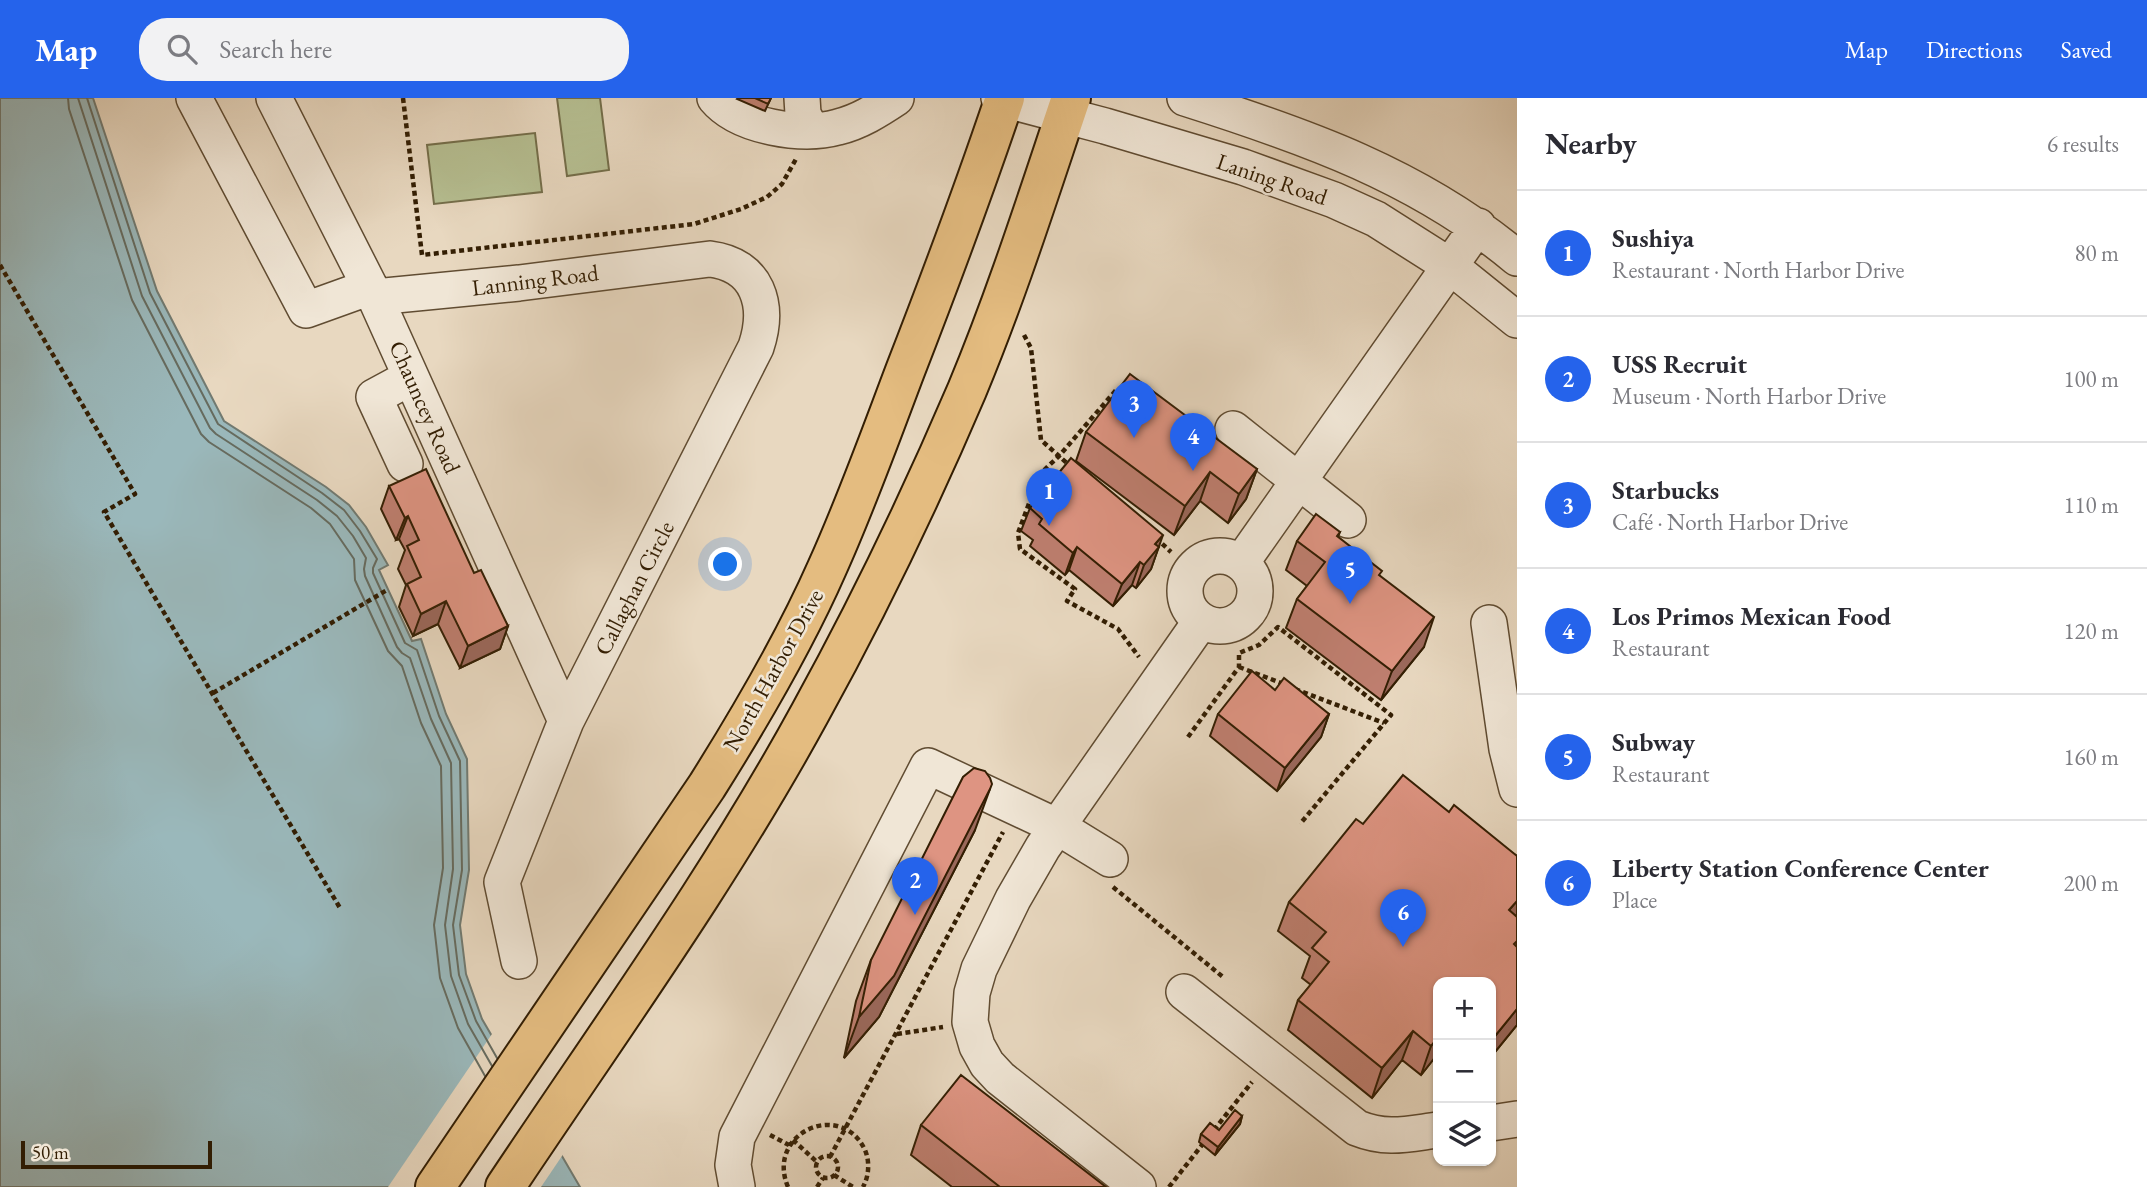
<!DOCTYPE html>
<meta charset="utf-8">
<style>
:root{--surface:#fff;--page:#f2f2f3;--text:#2b2b33;--muted:#7c7c81;--line:#e1e1e2;--accent:#2563eb}
body{margin:0;font-family:"EB Garamond",serif;background:var(--page);color:var(--text)}
.controls{position:absolute;right:21px;bottom:21px;display:grid;overflow:hidden;border-radius:14px;box-shadow:0 2px 5px #0004}
.controls button{width:63px;height:63px;display:grid;place-items:center;padding:0;border:0;border-bottom:2px solid var(--line);background:var(--surface);color:var(--text);font:35px sans-serif}
.scale{position:absolute;left:21px;bottom:18px;width:191px;box-sizing:border-box;padding-left:7px;border:4px solid #331e03;border-top:0;font-size:19px;line-height:24px;white-space:nowrap;color:#331e03;-webkit-text-stroke:5px #f0e6d6;paint-order:stroke}
.you{position:absolute;left:726px;top:467px;width:24px;height:24px;margin:-18px;border:5px solid #fff;border-radius:50%;background:#1a73e8;box-shadow:0 0 0 10px #1a73e833}
.badge{display:grid;place-items:center;width:46px;height:46px;border-radius:50%;background:var(--accent);color:#fff;font-size:23px;font-weight:700}
.pin{position:absolute;translate:-50% -58px;filter:drop-shadow(0 2px 4px #0008)}
.pin::after{content:'';position:absolute;top:37px;width:24px;height:21px;background:inherit;clip-path:polygon(0 0,100% 0,50% 100%)}
.list{margin:0;padding:0;list-style:none}
h2{display:flex;justify-content:space-between;align-items:center;height:91px;margin:0;padding:0 28px;font-size:30px}
h2 small{font-size:23px;font-weight:400;color:var(--muted)}
.list li{display:grid;grid-template-columns:46px 1fr auto;gap:21px;align-items:center;box-sizing:border-box;height:126px;padding:0 28px;border-top:2px solid var(--line)}
.list b{display:block;font-size:26px;white-space:nowrap}
.list p{margin:0;font-size:23px;white-space:nowrap;color:var(--muted)}
.list em{font-size:23px;font-style:normal;color:var(--muted)}
.icon{flex:none;width:38px;height:38px;fill:none;stroke:currentColor;stroke-width:2;stroke-linecap:round;stroke-linejoin:round}
.map{position:relative;flex:none;width:1517px;height:1089px;overflow:hidden}
header{display:flex;align-items:center;gap:42px;box-sizing:border-box;height:98px;padding:0 35px;background:var(--accent);color:#fff}
header strong{font-size:33px}
nav{display:flex;gap:38px;margin-inline-start:auto;font-size:24px}
.search{width:490px;height:63px;background:var(--page);display:flex;align-items:center;gap:18px;box-sizing:border-box;padding:0 24px;border-radius:28px;color:var(--muted);font-size:26px}
main{display:flex}
aside{flex:1;background:var(--surface)}
.map>svg:first-child{display:block}
.green{fill:#b6bf92;stroke:#746e4a;stroke-width:2}
.water{fill:#9ab8bb;stroke:#717a71;stroke-width:2}
.pier{fill:#e8d8c0}
.lines{fill:none;stroke-linecap:round;stroke-linejoin:round}
.shore{stroke:#666b5f;stroke-width:2}
.minor-casing{stroke:#604c32;stroke-width:38}
.major-casing{stroke:#331e03;stroke-width:42}
.path{stroke:#331e03;stroke-width:4.5;stroke-dasharray:5 3.5;stroke-linecap:butt}
.minor{stroke:#f0e6d6;stroke-width:35}
.major{stroke:#e4bc80;stroke-width:38}
.wall{fill:#bf7f70;stroke:#331e03;stroke-width:2}
.shaded-wall{fill:#9b685b;stroke:#331e03;stroke-width:2}
.building{fill:#de9482;stroke:#331e03;stroke-width:2}
.labels{text-anchor:middle;stroke-width:5;stroke-linejoin:round;paint-order:stroke}
.street-label{font-size:23px;fill:#331e03;stroke:#f0e6d6}
</style>
<header>
<strong>Map</strong>
<div class="search"><svg class="icon" aria-label="search" viewBox="0 0 24 24"><circle cx="10" cy="10" r="6"/><path d="M15 15l6 6"/></svg>Search here</div>
<nav><a>Map</a><a>Directions</a><a>Saved</a></nav>
</header>
<main>
<div class="map">
<svg width="1517" height="1089" viewBox="0 0 1517 1089">
<rect width="100%" height="100%" fill="#e8d8c0"/>
<filter id="stains"><feTurbulence type="fractalNoise" baseFrequency=".00286" numOctaves="4"/><feColorMatrix values="0 0 0 0 .2 0 0 0 0 .09 0 0 0 0 .02 0 0 0 .5 -.17"/></filter>
<radialGradient id="worn" r=".72"><stop offset=".6" stop-color="#630" stop-opacity="0"/><stop offset="1" stop-color="#630" stop-opacity=".3"/></radialGradient>
<path class="green" d="M 557,0 L 600,0 L 609,72 L 567,78 Z
M 535,35 L 542,94 L 434,106 L 427,47 Z"/>
<path class="water" d="M 0,0 L 93,0 L 157,193 L 224,323 L 326,389 L 349,407 L 366,429 L 388,467 L 379,472 L 412,543 L 421,541 L 446,616 L 467,661 L 469,772 L 460,827 L 466,876 L 482,921 L 580,1089 L 0,1089 Z"/>
<path class="pier" d="M 494,933 L 564,1055 L 541,1089 L 388,1089 Z"/>
<g class="lines">
<path class="shore" d="M 68,0 L 69,11 L 132,202 L 201,336 L 209,344 L 311,410 L 330,426 L 354,461 L 355,482 L 388,553 L 402,568 L 421,625 L 441,668 L 443,770 L 434,827 L 440,880 L 458,930 L 485,978
M 78,0 L 142,198 L 210,330 L 216,336 L 317,402 L 337,418 L 353,438 L 366,460 L 364,471 L 365,478 L 397,549 L 402,555 L 410,560 L 431,621 L 451,665 L 453,771 L 445,827 L 451,878 L 468,926 L 492,968
M 87,0 L 150,195 L 218,326 L 322,395 L 344,412 L 360,433 L 377,461 L 373,470 L 373,475 L 405,545 L 417,552 L 439,618 L 460,663 L 462,772 L 453,827 L 459,877 L 476,923 L 497,960"/>
<g class="minor-casing">
<path id="minor" d="M 194,0 L 306,212 L 370,189
M 274,0 L 375,199 L 566,623
M 715,0 C 739,29 802,39 838,29 C 859,24 878,12 896,0
M 802,0 L 803,16 L 811,32
M 999,0 L 1105,28 L 1243,69 L 1334,102 L 1376,121 L 1450,168 L 1517,222
M 1185,0 C 1305,38 1419,78 1517,160
M 375,199 L 519,185 L 710,161 C 758,167 770,207 756,249 L 566,623 L 502,784 L 519,863
M 1233,331 L 1348,422
M 405,366 L 374,299 L 411,279
M1185 493a35 35 0 1 1 70 0a35 35 0 1 1-70 0Z
M 1241,465 L 1478,128
M 1489,525 L 1507,651 L 1517,691
M 1184,894 L 1357,1030 C 1387,1042 1407,1036 1438,1032
M 1491,1025 L 1517,1021
M 737,1089 L 733,1067 L 737,1039 L 928,668 L 1058,729 L 1110,761
M 1138,1089 L 1000,980 L 987,966 L 977,948 L 970,924 L 972,895 L 979,871 L 1013,801 L 1043,749 L 1201,523"/>
</g>
<g class="major-casing">
<path id="major" d="M 435,1089 L 707,688 C 751,618 794,545 827,470 C 856,406 880,339 905,273 C 940,183 974,92 1005,0
M 505,1089 C 609,933 720,780 810,615 C 868,510 920,402 967,292 C 1007,196 1038,98 1071,0"/>
</g>
<path class="path" d="M 403,0 L 422,157 L 694,126 L 741,111 L 767,99 L 782,86 L 796,61
M 0,167 L 135,396 L 104,414 L 340,810
M 1024,237 L 1031,250 L 1041,342 L 1069,367
M 1122,295 L 1117,291 L 1059,358 L 1040,376 L 1018,435 L 1020,451 L 1075,491 L 1067,503 L 1118,531 L 1139,559
M 1156,440 L 1171,454
M 1239,569 L 1284,586
M 1295,591 L 1384,625
M 213,595 L 387,492
M 1188,639 L 1239,569 L 1239,555 L 1259,547 L 1278,529 L 1391,617 L 1300,726
M 1113,789 L 1223,879
M 897,936 L 943,929
M 1214,1032 L 1252,984
M 770,1037 L 789,1047
M 793,1042 L 817,1064
M816 1069a11 11 0 1 1 22 0a11 11 0 1 1-22 0Z
M 830,1059 L 1003,734
M 834,1077 L 853,1089
M 788,1089 C 765,1035 841,1001 865,1052 C 870,1064 869,1078 863,1089
M 817,1089 L 823,1080
M 1169,1089 L 1202,1047"/>
<use href="#minor" class="minor"/>
<use href="#major" class="major"/>
</g>
<path class="wall" d="M 738,0 L 771,0 L 765,13 L 737,1 Z
M 1086,334 L 1257,371 L 1246,401 L 1228,425 L 1200,403 L 1174,437 L 1076,363 Z
M 389,388 L 474,475 L 508,528 L 500,551 L 460,570 L 438,526 L 413,538 L 399,509 L 406,487 L 398,471 L 405,452 L 399,441 L 396,442 L 381,411 Z
M 1030,410 L 1159,448 L 1151,471 L 1136,490 L 1132,487 L 1113,508 L 1069,472 L 1065,477 L 1030,448 L 1033,442 L 1021,433 Z
M 1340,434 L 1338,439 L 1380,478 L 1424,549 L 1381,602 L 1286,530 L 1297,501 L 1307,488 L 1286,472 L 1297,443 Z
M 1275,592 L 1329,616 L 1321,639 L 1277,693 L 1210,638 L 1218,616 Z
M 1449,714 L 1517,758 L 1517,927 L 1491,959 L 1491,884 L 1438,884 L 1438,960 L 1436,958 L 1421,977 L 1402,962 L 1372,1000 L 1288,932 L 1298,902 L 1311,887 L 1302,880 L 1310,858 L 1278,833 L 1289,804 L 1363,726 Z
M 975,732 L 879,919 L 844,960 L 856,903 L 871,862 Z
M 1242,1018 L 1240,1026 L 1215,1057 L 1199,1044 L 1201,1036 L 1219,1032 Z
M 921,1027 L 1106,1089 L 952,1089 L 911,1057 Z"/>
<path class="shaded-wall" d="M 1257,371 L 1246,401 L 1228,425 L 1239,396 Z
M 1210,374 L 1200,403 L 1174,437 L 1185,408 Z
M 408,418 L 399,441 L 396,442 L 405,420 Z
M 1163,437 L 1151,471 L 1136,490 L 1144,467 L 1155,446 Z
M 1077,449 L 1069,472 L 1065,477 L 1073,455 Z
M 1140,464 L 1132,487 L 1113,508 L 1122,486 Z
M 446,503 L 438,526 L 413,538 L 421,516 Z
M 1434,519 L 1424,549 L 1381,602 L 1392,573 Z
M 508,528 L 500,551 L 460,570 L 468,548 Z
M 1329,616 L 1321,639 L 1277,693 L 1285,670 Z
M 990,691 L 975,732 L 879,919 L 844,960 L 859,919 Z
M 1517,803 L 1517,819 L 1509,812 Z
M 1517,911 L 1517,927 L 1491,959 L 1491,943 Z
M 1413,933 L 1402,962 L 1372,1000 L 1382,970 Z
M 1438,939 L 1438,951 L 1436,958 L 1421,977 L 1431,948 Z
M 1242,1018 L 1240,1026 L 1215,1057 L 1218,1049 Z"/>
<path class="building" d="M 755,0 L 771,0 L 768,6 Z
M 1130,276 L 1257,371 L 1239,396 L 1210,374 L 1185,408 L 1086,334 Z
M 1071,360 L 1163,437 L 1155,446 L 1159,449 L 1144,467 L 1140,464 L 1122,486 L 1077,449 L 1073,455 L 1039,426 L 1042,421 L 1030,410 Z
M 426,371 L 474,475 L 481,472 L 508,528 L 468,548 L 446,503 L 421,516 L 407,486 L 421,479 L 407,448 L 419,442 L 408,418 L 405,420 L 389,388 Z
M 1316,416 L 1340,434 L 1337,438 L 1382,473 L 1379,477 L 1434,519 L 1392,573 L 1297,501 L 1325,464 L 1297,443 Z
M 1252,573 L 1275,592 L 1284,580 L 1329,616 L 1285,670 L 1218,616 Z
M 974,670 L 985,673 L 990,680 L 992,686 L 990,691 L 894,878 L 859,919 L 871,862 L 963,679 Z
M 1403,677 L 1449,714 L 1454,707 L 1517,758 L 1517,803 L 1509,812 L 1517,819 L 1517,843 L 1514,846 L 1517,849 L 1517,911 L 1491,943 L 1491,884 L 1438,884 L 1438,939 L 1431,948 L 1413,933 L 1382,970 L 1298,902 L 1329,864 L 1312,850 L 1326,834 L 1289,804 L 1356,721 L 1363,726 Z
M 961,977 L 1106,1089 L 1000,1089 L 921,1027 Z
M 1235,1012 L 1242,1018 L 1218,1049 L 1201,1036 L 1210,1025 L 1219,1032 Z"/>
<g class="labels">
<g class="street-label">
<text transform="translate(1272 81) rotate(19)" y="8">Laning Road</text>
<text transform="translate(535 182) rotate(-7)" y="8">Lanning Road</text>
<text transform="translate(425 309) rotate(66)" y="8">Chauncey Road</text>
<text transform="translate(634 490) rotate(-63)" y="8">Callaghan Circle</text>
<text transform="translate(773 572) rotate(-61)" y="8">North Harbor Drive</text>
</g>
</g>
<rect width="100%" height="100%" filter="url(#stains)"/>
<rect width="100%" height="100%" fill="url(#worn)"/>
</svg>
<div class="controls">
<button>+</button>
<button>−</button>
<button><svg class="icon" aria-label="layers" viewBox="0 0 24 24"><path d="M12 4l9 5-9 5-9-5zM3 14l9 5 9-5"/></svg></button>
</div>
<div class="scale">50 m</div>
<div class="you"></div>
<div class="pin badge" style="left:1049px;top:428px">1</div>
<div class="pin badge" style="left:915px;top:817px">2</div>
<div class="pin badge" style="left:1134px;top:340px">3</div>
<div class="pin badge" style="left:1193px;top:373px">4</div>
<div class="pin badge" style="left:1350px;top:506px">5</div>
<div class="pin badge" style="left:1403px;top:849px">6</div>
</div>
<aside>
<h2>Nearby<small>6 results</small></h2>
<ul class="list">
<li><span class="badge">1</span><div><b>Sushiya</b><p>Restaurant · North Harbor Drive</p></div><em>80 m</em></li>
<li><span class="badge">2</span><div><b>USS Recruit</b><p>Museum · North Harbor Drive</p></div><em>100 m</em></li>
<li><span class="badge">3</span><div><b>Starbucks</b><p>Café · North Harbor Drive</p></div><em>110 m</em></li>
<li><span class="badge">4</span><div><b>Los Primos Mexican Food</b><p>Restaurant</p></div><em>120 m</em></li>
<li><span class="badge">5</span><div><b>Subway</b><p>Restaurant</p></div><em>160 m</em></li>
<li><span class="badge">6</span><div><b>Liberty Station Conference Center</b><p>Place</p></div><em>200 m</em></li>
</ul>
</aside>
</main>
